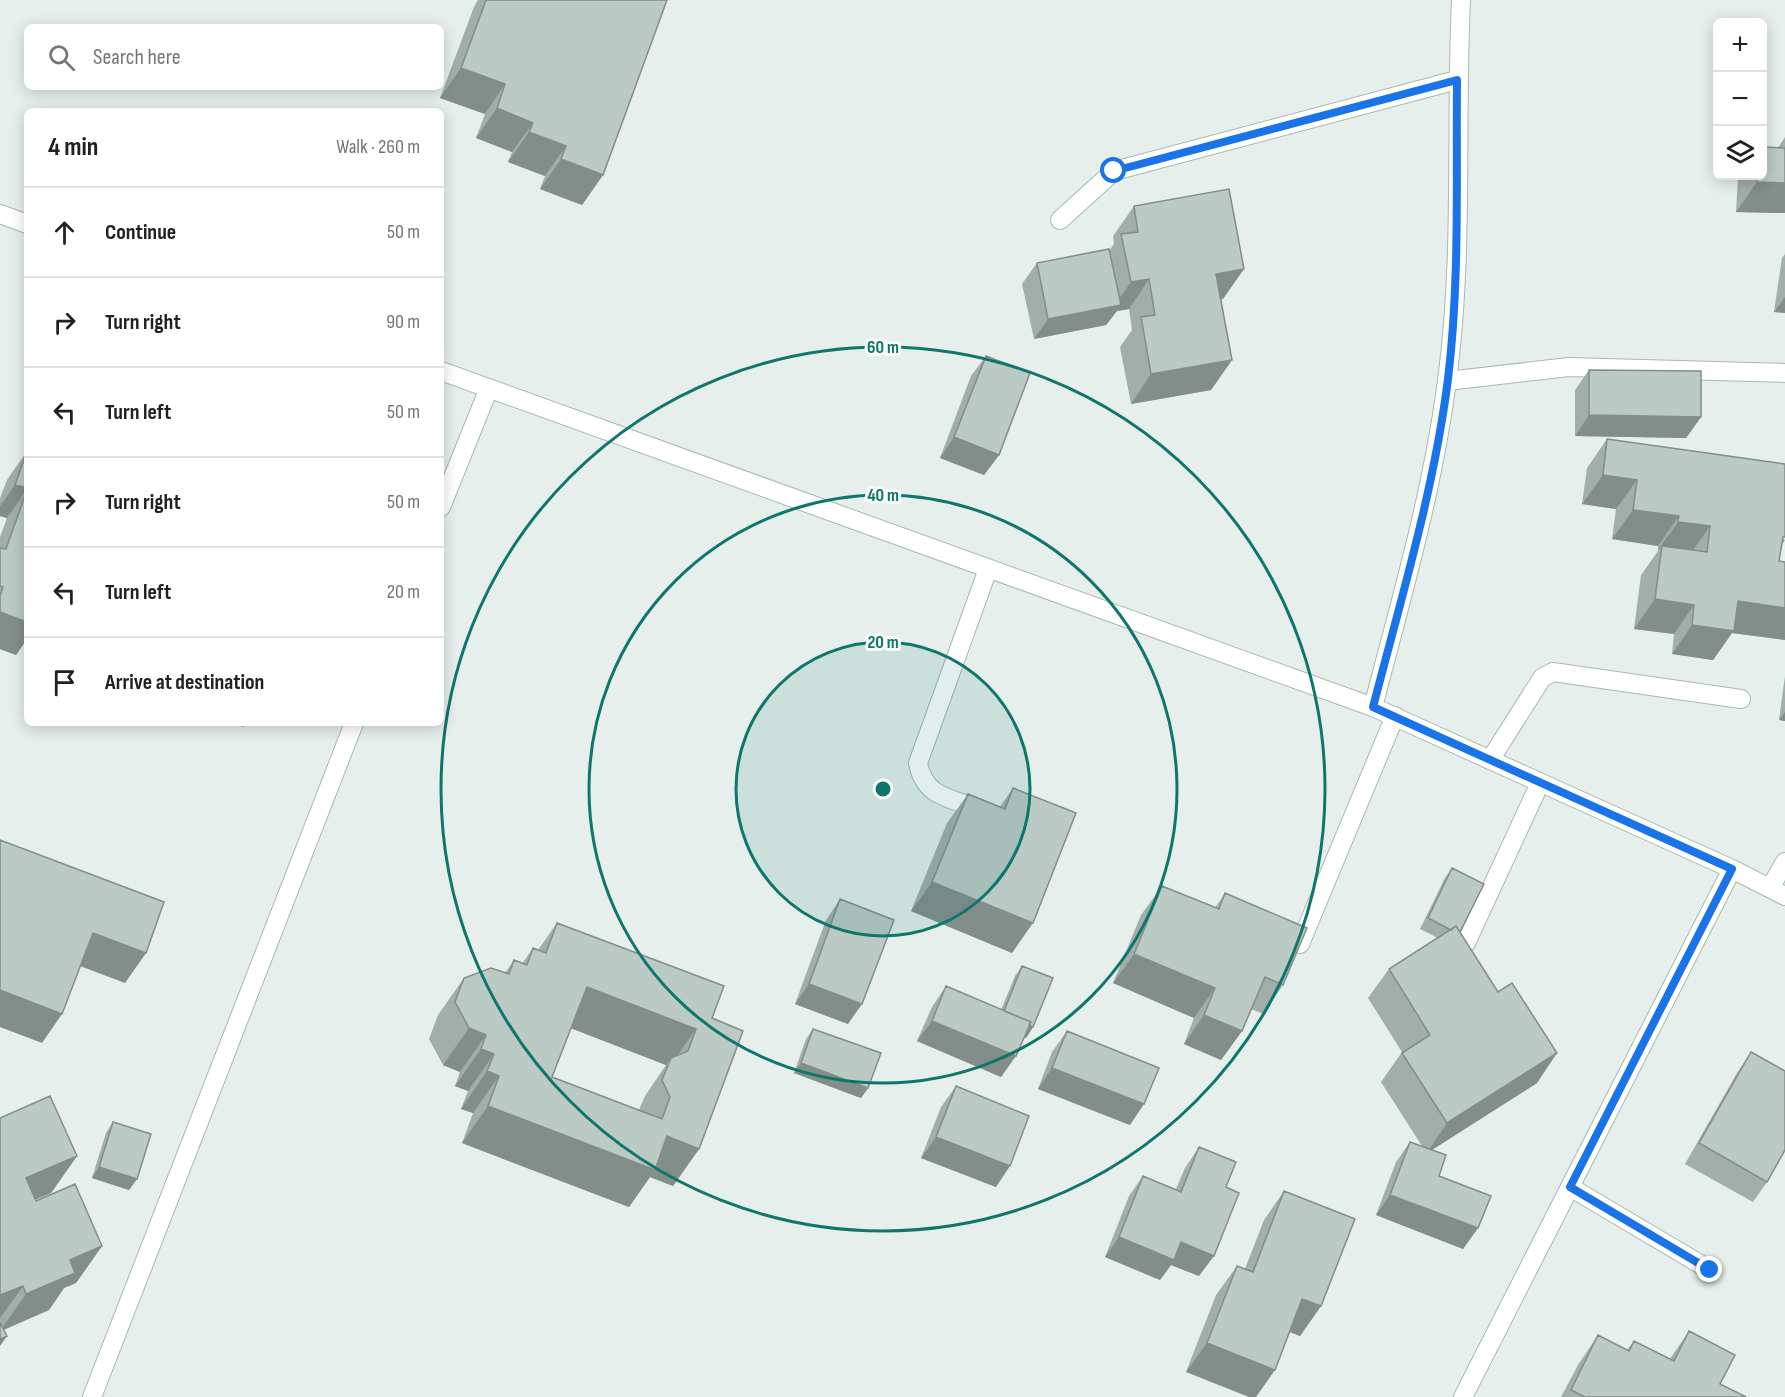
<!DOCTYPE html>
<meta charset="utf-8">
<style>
:root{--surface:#fff;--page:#f2f2f2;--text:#202124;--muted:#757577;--line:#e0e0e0}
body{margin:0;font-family:"Sofia Sans Condensed",sans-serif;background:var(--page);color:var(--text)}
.controls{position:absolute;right:18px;top:18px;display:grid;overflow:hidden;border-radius:9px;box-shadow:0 3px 15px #0003}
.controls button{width:54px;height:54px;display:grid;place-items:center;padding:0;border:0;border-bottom:2px solid var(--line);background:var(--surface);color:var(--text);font:30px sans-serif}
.stop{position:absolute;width:18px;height:18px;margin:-14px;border:4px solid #1a73e8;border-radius:50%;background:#fff}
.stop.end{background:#1a73e8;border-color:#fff;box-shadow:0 2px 6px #0008}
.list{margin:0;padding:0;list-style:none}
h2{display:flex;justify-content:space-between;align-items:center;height:78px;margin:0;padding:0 24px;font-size:26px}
h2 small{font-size:20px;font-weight:400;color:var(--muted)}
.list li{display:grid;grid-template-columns:39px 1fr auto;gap:18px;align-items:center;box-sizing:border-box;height:90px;padding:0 24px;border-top:2px solid var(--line)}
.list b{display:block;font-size:22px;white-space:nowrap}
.list em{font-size:20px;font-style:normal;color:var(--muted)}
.icon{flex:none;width:33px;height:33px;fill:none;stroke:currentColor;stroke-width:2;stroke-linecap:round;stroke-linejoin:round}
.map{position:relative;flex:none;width:1785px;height:1397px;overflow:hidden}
.search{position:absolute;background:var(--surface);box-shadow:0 3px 15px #0003;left:24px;top:24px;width:420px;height:66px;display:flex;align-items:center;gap:15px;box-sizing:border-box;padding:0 21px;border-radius:9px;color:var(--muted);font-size:22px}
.panel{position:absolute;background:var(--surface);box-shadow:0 3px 15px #0003;left:24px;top:108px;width:420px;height:618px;border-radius:9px}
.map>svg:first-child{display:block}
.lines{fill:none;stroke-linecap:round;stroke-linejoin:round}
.lane-casing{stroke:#a8b8b2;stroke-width:20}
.street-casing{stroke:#a8b8b2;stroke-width:20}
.lane{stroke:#fff;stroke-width:18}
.street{stroke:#fff;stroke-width:18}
.wall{fill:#a1aea9;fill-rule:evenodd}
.shaded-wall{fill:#838d89}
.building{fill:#bbcac4;stroke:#838d89;stroke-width:1.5;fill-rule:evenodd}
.route{stroke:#1a73e8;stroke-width:8}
.ring{fill:none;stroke:#0f766e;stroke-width:3}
.centre{fill:#0f766e;stroke:#f7fbf9;stroke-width:3}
.ring-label{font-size:18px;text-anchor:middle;font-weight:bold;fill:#0f766e;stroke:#f7fbf9;stroke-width:6;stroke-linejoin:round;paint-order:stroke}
</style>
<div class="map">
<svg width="1785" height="1397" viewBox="0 0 1785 1397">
<rect width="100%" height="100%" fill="#e6efeb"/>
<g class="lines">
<g class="lane-casing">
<path id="lane" d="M 1060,220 L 1114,171 L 1457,80
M 1447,381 L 1569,367 L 1785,373
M 1490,760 L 1542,678 L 1553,672 L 1741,699
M 979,809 C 950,798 924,797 918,763 L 988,569
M 1770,888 L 1785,862
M 1466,943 L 1540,783
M 1300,944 L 1395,716
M 1570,1187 L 1710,1270"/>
</g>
<g class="street-casing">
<path id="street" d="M 0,214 L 27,224
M 441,371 L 1373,707 L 1732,869 L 1785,896
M 441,507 L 489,388
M 1373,707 C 1401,599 1433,491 1447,380 C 1464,255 1455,126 1461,0
M 92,1397 L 354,723
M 1463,1397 L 1732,869"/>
</g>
<use href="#lane" class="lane"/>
<use href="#street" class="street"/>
</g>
<path class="wall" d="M 478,0 L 667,0 L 603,175 L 582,205 L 540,189 L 545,176 L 508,162 L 512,152 L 476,138 L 485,114 L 440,98 L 474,7 Z
M 1785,137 L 1785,213 L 1736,212 L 1738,177 L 1738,176 L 1762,176 L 1778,148 Z
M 1134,206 L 1223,299 L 1221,299 L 1232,360 L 1211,390 L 1131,404 L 1120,347 L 1132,330 L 1129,309 L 1117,311 L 1106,325 L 1034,339 L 1022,284 L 1037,263 L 1109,251 L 1114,244 L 1113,236 Z
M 1785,254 L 1785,313 L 1774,312 L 1782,258 Z
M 986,356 L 999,455 L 984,475 L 940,458 L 971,376 Z
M 1589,370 L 1701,417 L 1686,438 L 1575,436 L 1575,390 Z
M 1607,439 L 1785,540 L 1782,545 L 1779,561 L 1785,562 L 1785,640 L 1732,633 L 1713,660 L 1672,654 L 1674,634 L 1634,629 L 1641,575 L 1658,551 L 1658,546 L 1612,539 L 1616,509 L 1582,504 L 1587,468 Z
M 27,451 L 27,639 L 16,655 L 0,649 L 0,537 L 7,518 L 0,516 L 0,498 L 7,480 Z
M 1785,676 L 1785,721 L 1779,720 Z
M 1013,788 L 1012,953 L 911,911 L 947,823 L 968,794 L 1000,807 Z
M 1452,868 L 1460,932 L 1537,1083 L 1432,1150 L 1439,1176 L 1478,1228 L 1463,1249 L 1376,1215 L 1396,1162 L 1410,1142 L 1422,1146 L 1381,1082 L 1402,1052 L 1368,998 L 1389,969 L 1438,938 L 1420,929 L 1445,878 Z
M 1162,886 L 1215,908 L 1225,893 L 1283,985 L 1263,1014 L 1251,1009 L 1242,1031 L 1221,1060 L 1184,1044 L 1194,1018 L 1113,983 L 1141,915 Z
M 840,899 L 848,1024 L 795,1004 L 826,920 Z
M 557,923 L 712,1018 L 699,1149 L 673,1186 L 650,1177 L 629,1207 L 462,1143 L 473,1113 L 461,1109 L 468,1091 L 455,1086 L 460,1072 L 443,1065 L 429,1039 L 438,1015 L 464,978 L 505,973 L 514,960 L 522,964 L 533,948 L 538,950 ZM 571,1028 L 666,1065 L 645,1096 L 639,1110 L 552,1077 Z
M 1022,966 L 1033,1027 L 1026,1038 L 1024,1037 L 1001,1077 L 917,1041 L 932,1007 L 946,986 L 1001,1010 L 1015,976 Z
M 813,1029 L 868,1088 L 861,1098 L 794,1073 L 806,1039 Z
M 1067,1031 L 1130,1125 L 1038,1089 L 1052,1052 Z
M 1751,1052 L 1767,1182 L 1753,1202 L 1685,1164 L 1737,1073 Z
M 956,1086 L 996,1187 L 921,1158 L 941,1107 Z
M 0,1118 L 77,1156 L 51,1193 L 35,1200 L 102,1246 L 76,1283 L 64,1288 L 49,1310 L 4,1330 L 0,1346 Z
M 113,1122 L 137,1179 L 129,1190 L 92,1178 L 106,1133 Z
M 1199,1147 L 1226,1187 L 1199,1276 L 1171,1265 L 1160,1280 L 1105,1257 L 1129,1196 L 1143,1176 L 1176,1189 L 1185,1168 Z
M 1284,1191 L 1321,1306 L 1300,1336 L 1290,1332 L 1186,1372 L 1216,1295 L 1237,1266 L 1245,1269 L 1264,1220 Z
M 1689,1331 L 1720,1384 L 1746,1397 L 1561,1397 L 1578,1365 L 1598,1335 L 1627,1350 L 1634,1341 L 1670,1359 Z"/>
<path class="shaded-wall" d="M 461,68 L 505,84 L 485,114 L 440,98 Z
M 497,108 L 533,123 L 512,152 L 476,138 Z
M 529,132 L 566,146 L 545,176 L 508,162 Z
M 561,159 L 603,175 L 582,205 L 540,189 Z
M 1757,182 L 1785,183 L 1785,213 L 1736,212 Z
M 1244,269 L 1223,299 L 1195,304 L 1216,274 Z
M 1149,279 L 1129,309 L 1117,311 L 1106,325 L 1034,339 L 1048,319 L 1114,306 L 1131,282 Z
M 1785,297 L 1785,313 L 1774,312 Z
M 1232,360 L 1211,390 L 1131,404 L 1151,374 Z
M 1589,415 L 1701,417 L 1686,438 L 1575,436 Z
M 954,437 L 999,455 L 984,475 L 940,458 Z
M 1603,475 L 1637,480 L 1616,509 L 1582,504 Z
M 15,485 L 27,488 L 27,489 L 7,518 L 0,516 L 0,506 Z
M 1633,510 L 1679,516 L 1658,546 L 1612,539 Z
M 1678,522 L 1710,526 L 1689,556 L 1662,546 L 1657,551 Z
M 1655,599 L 1694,605 L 1674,634 L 1634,629 Z
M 1738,601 L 1785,608 L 1785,640 L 1732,633 L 1713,660 L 1672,654 L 1692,625 Z
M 0,612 L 27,622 L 27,639 L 16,655 L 0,649 Z
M 1785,712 L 1785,721 L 1779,720 Z
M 233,723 L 246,723 L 243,727 Z
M 932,882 L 1033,923 L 1012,953 L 911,911 Z
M 93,933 L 146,953 L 125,983 L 72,963 Z
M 1134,954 L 1215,988 L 1194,1018 L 1113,983 Z
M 809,984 L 862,1004 L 848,1024 L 795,1004 Z
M 587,987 L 696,1029 L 670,1066 L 671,1058 L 666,1065 L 560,1024 Z
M 0,990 L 62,1014 L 42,1043 L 0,1027 Z
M 1002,1015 L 1033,1027 L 1026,1038 L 995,1025 Z
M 1204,1015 L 1242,1031 L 1221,1060 L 1184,1044 Z
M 932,1021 L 1016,1056 L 1001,1077 L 917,1041 Z
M 469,1028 L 486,1035 L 460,1072 L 443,1065 Z
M 481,1049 L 494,1054 L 468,1091 L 455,1086 Z
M 1557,1053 L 1537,1083 L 1427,1153 L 1447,1123 Z
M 801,1063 L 868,1088 L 861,1098 L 794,1073 Z
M 1052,1068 L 1144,1104 L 1130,1125 L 1038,1089 Z
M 487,1071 L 499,1076 L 473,1113 L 461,1109 Z
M 488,1106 L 667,1136 L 699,1149 L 673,1186 L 650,1177 L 629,1207 L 462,1143 Z
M 936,1137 L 1010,1166 L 996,1187 L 921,1158 Z
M 77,1156 L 51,1193 L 0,1215 L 26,1178 Z
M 99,1167 L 137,1179 L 129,1190 L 92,1178 Z
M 1390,1195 L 1478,1228 L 1463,1249 L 1376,1215 Z
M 1119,1237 L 1181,1242 L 1214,1256 L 1199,1276 L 1171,1265 L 1160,1280 L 1105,1257 Z
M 102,1246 L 76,1283 L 64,1288 L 49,1310 L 0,1331 L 26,1294 L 70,1260 Z
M 23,1286 L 0,1318 L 0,1295 Z
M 1302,1299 L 1321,1306 L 1300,1336 L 1282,1329 Z
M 7,1336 L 0,1346 L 0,1339 Z
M 1207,1343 L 1275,1370 L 1256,1397 L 1249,1397 L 1186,1372 Z"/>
<path class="building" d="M 486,0 L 667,0 L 603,175 L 561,159 L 566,146 L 529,132 L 533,123 L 497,108 L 505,84 L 461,68 Z
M 1762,147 L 1785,148 L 1785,183 L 1757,182 L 1757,176 L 1762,176 Z
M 1229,189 L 1244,269 L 1216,274 L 1232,360 L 1151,374 L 1141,317 L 1155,315 L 1149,279 L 1131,282 L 1121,234 L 1138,232 L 1134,206 Z
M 1109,249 L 1121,305 L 1048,319 L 1037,263 Z
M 986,356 L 1030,373 L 999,455 L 954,437 Z
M 1589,370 L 1701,371 L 1701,417 L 1589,415 Z
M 1607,439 L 1785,464 L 1785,537 L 1783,537 L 1779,561 L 1785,562 L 1785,608 L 1738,601 L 1734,631 L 1692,625 L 1694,605 L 1655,599 L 1662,546 L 1707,552 L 1710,526 L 1678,522 L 1679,516 L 1633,510 L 1637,480 L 1603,475 Z
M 27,451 L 27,488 L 15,485 Z
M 27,490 L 27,622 L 0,612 L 0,596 L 3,587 L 0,586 L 0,548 L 6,549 Z
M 1013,788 L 1076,813 L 1033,923 L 932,882 L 968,794 L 1005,809 Z
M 0,840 L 164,902 L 146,953 L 93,933 L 62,1014 L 0,990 Z
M 1452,868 L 1484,884 L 1460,932 L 1456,926 L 1451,930 L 1428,918 Z
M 1162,886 L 1219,909 L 1225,893 L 1307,928 L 1283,985 L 1265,977 L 1242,1031 L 1204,1015 L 1215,988 L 1134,954 Z
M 840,899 L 894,920 L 862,1004 L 809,984 Z
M 557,923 L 724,986 L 712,1018 L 743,1031 L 699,1149 L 667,1136 L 655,1170 L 488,1106 L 499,1076 L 487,1071 L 494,1054 L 481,1049 L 486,1035 L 469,1028 L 455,1002 L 464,978 L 491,968 L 509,974 L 514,960 L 527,965 L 533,948 L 546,953 ZM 587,987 L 696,1029 L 688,1051 L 671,1058 L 662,1080 L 670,1097 L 662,1119 L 552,1077 Z
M 1456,926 L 1498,992 L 1512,983 L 1557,1053 L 1447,1123 L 1402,1053 L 1430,1035 L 1389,969 Z
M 1022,966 L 1053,978 L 1033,1027 L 1029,1025 L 1031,1022 L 1004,1011 Z
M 946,986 L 1031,1022 L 1016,1056 L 932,1021 Z
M 813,1029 L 881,1053 L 868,1088 L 801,1063 Z
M 1067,1031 L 1159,1068 L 1144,1104 L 1052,1068 Z
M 1751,1052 L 1785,1071 L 1785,1150 L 1767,1182 L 1699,1143 Z
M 956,1086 L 1029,1116 L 1010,1166 L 936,1137 Z
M 50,1096 L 77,1156 L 26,1178 L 36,1201 L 75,1184 L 102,1246 L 70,1260 L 75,1273 L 26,1294 L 23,1286 L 0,1295 L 0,1118 Z
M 113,1122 L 151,1134 L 137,1179 L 99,1167 Z
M 1410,1142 L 1446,1155 L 1439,1176 L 1491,1196 L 1478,1228 L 1390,1195 Z
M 1199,1147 L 1236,1162 L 1226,1187 L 1239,1193 L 1214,1256 L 1181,1242 L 1174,1260 L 1119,1237 L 1143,1176 L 1181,1192 Z
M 1284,1191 L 1355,1219 L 1321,1306 L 1302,1299 L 1275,1370 L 1207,1343 L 1237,1266 L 1253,1272 Z
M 0,1322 L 7,1336 L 0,1339 Z
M 1689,1331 L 1735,1355 L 1720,1384 L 1746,1397 L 1585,1397 L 1571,1390 L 1598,1335 L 1629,1351 L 1634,1341 L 1674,1361 Z"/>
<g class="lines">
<path class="route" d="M 1114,171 L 1457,80 C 1456,179 1460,280 1448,379 C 1434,490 1401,599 1373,707 L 1732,869 L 1570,1187 L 1710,1270"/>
</g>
<circle cx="883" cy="789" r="147" fill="#0f766e" fill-opacity=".12"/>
<g class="ring">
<circle cx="883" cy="789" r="147"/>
<circle cx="883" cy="789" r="294"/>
<circle cx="883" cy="789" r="442"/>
</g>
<circle cx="883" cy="789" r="9" class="centre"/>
<g class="ring-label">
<text x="883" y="353">60 m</text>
<text x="883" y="501">40 m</text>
<text x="883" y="648">20 m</text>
</g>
</svg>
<div class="controls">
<button>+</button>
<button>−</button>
<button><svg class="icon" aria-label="layers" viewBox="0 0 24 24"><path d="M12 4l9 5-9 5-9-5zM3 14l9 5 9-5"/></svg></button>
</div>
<div class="stop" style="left:1114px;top:171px"></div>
<div class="stop end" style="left:1710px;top:1270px"></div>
<div class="search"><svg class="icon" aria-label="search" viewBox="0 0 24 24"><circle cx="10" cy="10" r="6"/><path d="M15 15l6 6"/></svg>Search here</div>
<section class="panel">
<h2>4 min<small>Walk · 260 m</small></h2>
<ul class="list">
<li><svg class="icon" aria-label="ahead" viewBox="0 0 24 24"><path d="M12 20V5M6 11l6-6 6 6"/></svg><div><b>Continue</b></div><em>50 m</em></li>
<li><svg class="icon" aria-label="right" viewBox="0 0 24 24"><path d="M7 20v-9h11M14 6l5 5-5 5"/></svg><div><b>Turn right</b></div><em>90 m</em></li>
<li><svg class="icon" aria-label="left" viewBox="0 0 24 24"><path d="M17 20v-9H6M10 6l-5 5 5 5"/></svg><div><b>Turn left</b></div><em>50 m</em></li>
<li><svg class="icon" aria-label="right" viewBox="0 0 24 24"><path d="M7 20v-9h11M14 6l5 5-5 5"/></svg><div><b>Turn right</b></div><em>50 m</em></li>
<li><svg class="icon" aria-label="left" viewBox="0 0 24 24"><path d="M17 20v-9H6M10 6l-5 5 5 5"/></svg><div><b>Turn left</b></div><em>20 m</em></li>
<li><svg class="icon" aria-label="arrive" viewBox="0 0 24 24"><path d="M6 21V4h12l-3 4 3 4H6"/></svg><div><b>Arrive at destination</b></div></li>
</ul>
</section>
</div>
